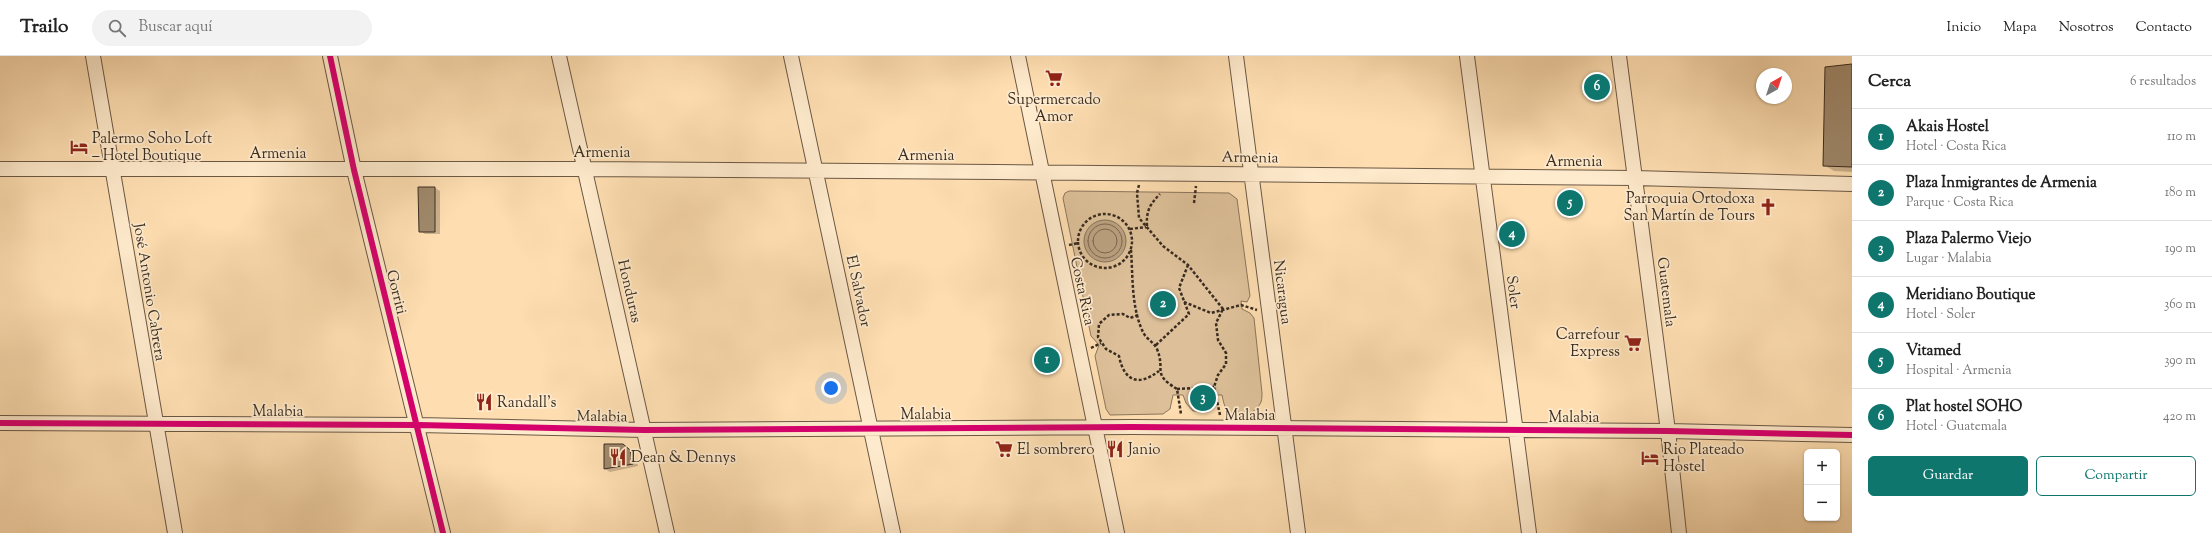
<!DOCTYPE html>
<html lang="es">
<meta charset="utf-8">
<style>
:root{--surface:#fff;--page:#f2f2f2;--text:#222;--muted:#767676;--line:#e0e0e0;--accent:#0f766e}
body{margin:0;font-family:"Sorts Mill Goudy",serif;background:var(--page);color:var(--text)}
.controls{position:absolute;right:12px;bottom:12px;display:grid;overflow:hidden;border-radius:6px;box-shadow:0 1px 3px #0004}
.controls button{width:36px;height:36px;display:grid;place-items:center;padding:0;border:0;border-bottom:1px solid var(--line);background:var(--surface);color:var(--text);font:20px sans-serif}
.compass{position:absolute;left:1756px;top:12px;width:36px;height:36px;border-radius:50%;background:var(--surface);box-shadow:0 1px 3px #0004;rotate:39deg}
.you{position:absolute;left:831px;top:332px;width:14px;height:14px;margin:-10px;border:3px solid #fff;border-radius:50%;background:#1a73e8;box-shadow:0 0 0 6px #1a73e833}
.badge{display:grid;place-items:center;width:26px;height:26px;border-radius:50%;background:var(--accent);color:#fff;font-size:13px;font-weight:700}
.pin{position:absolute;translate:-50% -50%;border:2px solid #fff;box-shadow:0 1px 4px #0006}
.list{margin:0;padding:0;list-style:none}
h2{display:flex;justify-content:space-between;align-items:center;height:52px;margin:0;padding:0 16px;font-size:17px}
h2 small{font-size:13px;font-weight:400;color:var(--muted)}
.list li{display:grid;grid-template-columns:26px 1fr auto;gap:12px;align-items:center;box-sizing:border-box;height:56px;padding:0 16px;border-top:1px solid var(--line)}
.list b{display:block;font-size:15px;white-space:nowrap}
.list p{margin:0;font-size:13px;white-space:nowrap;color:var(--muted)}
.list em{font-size:13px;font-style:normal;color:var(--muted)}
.actions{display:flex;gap:8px;padding:12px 16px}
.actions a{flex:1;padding:9px 0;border:1px solid var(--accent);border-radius:6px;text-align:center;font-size:14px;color:var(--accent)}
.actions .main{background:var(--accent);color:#fff}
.icon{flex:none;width:22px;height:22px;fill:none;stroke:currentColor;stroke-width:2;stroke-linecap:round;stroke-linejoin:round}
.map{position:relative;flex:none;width:1852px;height:477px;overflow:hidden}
header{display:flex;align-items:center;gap:24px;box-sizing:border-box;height:56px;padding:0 20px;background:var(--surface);border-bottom:1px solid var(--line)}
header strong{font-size:19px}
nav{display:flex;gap:22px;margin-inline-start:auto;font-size:14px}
.search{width:280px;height:36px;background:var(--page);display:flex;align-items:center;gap:10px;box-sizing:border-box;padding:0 14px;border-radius:22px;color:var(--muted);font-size:15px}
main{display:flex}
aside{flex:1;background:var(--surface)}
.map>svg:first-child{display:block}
.green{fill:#ddc099;stroke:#8c765d}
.water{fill:#bba180;stroke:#87725a}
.shadow{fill:#0003}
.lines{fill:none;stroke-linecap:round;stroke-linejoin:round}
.shore{stroke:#7a6650;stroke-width:1}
.building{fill:#a0896c;stroke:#3a2c21}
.minor-casing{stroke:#6b5845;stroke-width:16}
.path{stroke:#3a2c21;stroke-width:2.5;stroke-dasharray:3 2;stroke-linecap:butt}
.minor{stroke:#feeacc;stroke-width:14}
.cycleway-casing{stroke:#feeacc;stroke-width:8}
.cycleway{stroke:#d6006c;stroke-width:6}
.labels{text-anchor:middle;stroke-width:3.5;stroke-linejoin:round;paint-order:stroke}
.poi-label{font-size:15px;fill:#3a2c21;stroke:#feeacc;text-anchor:start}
.street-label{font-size:15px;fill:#3a2c21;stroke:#feeacc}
</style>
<header>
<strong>Trailo</strong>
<div class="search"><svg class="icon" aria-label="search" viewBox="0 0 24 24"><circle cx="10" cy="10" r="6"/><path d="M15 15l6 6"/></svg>Buscar aquí</div>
<nav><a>Inicio</a><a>Mapa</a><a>Nosotros</a><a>Contacto</a></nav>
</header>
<main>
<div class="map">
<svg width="1852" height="477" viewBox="0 0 1852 477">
<rect width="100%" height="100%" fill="#fedeb1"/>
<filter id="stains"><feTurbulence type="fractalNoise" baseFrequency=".005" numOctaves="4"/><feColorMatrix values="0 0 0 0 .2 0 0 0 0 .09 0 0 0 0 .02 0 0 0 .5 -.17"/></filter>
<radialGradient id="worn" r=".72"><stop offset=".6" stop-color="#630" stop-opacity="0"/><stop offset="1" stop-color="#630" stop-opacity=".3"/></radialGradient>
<path class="green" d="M 1069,135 L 1229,137 L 1237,143 L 1250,240 L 1247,246 L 1241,245 L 1242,253 L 1250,257 L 1254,262 L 1262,337 C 1262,339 1262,343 1261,346 C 1256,358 1236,366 1227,354 C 1224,350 1223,344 1222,339 L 1213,339 L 1211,353 L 1206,355 L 1193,355 L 1186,347 L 1183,339 L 1173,339 L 1170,353 L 1163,358 L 1110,359 L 1106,353 L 1095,300 L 1099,289 L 1091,280 L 1063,142 L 1065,137 Z"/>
<path class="water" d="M1084 185a21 21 0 1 1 42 0a21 21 0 1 1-42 0Z"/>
<path class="shadow" d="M 1852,9 L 1852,116 L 1834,115 L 1824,109 Z
M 435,132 L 440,135 L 440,178 L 425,178 L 420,175 Z
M 623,389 L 635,398 L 638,410 L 610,416 L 605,413 Z"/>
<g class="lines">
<path class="shore" d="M1088 185a17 17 0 1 1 34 0a17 17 0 1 1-34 0Z
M1093 185a12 12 0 1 1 24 0a12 12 0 1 1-24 0Z"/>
</g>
<path class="building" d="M 1852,8 L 1852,111 L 1823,110 L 1825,11 Z
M 418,131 L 435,131 L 435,176 L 419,176 Z
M 604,388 L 623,388 L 630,394 L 633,408 L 604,413 Z"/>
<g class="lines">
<g class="minor-casing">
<path id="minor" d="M 93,0 L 175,477
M 330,0 L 354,114 L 443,477
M 559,0 L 667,477
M 791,0 L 893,477
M 1018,0 L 1117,477
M 1236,0 L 1298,477
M 1467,0 L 1529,477
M 1619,0 L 1668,375 L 1679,477
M 0,113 L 585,113 L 996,116 L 1635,122 L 1852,128
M 0,367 L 419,369 L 644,374 L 1132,371 L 1668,375 L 1852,379"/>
</g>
<path class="path" d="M 1139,129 L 1137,137 L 1139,162 L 1163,190 L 1188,209 L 1223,253
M 1194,147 L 1196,130
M1078 185a27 27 0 1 1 54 0a27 27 0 1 1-54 0Z
M 1147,170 C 1146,155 1150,148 1160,138
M 1130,173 L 1146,171
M 1069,189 L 1078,187
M 1131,194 C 1133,220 1131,251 1143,276 C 1146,283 1154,286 1157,293 C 1166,315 1151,317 1177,333 L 1181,358
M 1184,246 L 1211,257 L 1241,249 L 1257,254
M 1138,259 L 1130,262 L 1123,258 L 1109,259 L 1099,268 L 1098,281 L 1106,293 L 1119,300 C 1124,325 1138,331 1159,315
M 1156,289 L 1189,258 L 1179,232 L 1188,209
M 1091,292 L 1101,287
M 1177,333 L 1214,331
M 1220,359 L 1214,331 L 1218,319 L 1226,308 L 1226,297 L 1218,284 L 1216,267 L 1223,253"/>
<use href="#minor" class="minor"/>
<g class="cycleway-casing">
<path id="cycleway" d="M 330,0 L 354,114 L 443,477
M 0,367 L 419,369 L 644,374 L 1132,371 L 1668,375 L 1852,379"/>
</g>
<use href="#cycleway" class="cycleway"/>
</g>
<defs>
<g id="supermarket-bare" transform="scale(1.38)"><path d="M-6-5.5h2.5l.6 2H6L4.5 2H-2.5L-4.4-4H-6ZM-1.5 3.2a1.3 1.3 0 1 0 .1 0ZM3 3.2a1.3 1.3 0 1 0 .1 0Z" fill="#8f2418" stroke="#feeacc" stroke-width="2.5" paint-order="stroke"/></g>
<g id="hotel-bare" transform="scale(1.38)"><path d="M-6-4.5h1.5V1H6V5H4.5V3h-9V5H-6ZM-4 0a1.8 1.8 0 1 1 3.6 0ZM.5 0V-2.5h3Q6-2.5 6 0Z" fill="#8f2418" stroke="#feeacc" stroke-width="2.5" paint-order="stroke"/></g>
<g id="church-bare" transform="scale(1.38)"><path d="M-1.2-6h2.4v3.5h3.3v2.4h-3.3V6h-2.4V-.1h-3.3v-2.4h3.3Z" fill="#8f2418" stroke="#feeacc" stroke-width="2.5" paint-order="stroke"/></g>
<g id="restaurant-bare" transform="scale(1.38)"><path d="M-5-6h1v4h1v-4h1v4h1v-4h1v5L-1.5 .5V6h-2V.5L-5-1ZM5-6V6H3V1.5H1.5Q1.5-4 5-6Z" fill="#8f2418" stroke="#feeacc" stroke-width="2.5" paint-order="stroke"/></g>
</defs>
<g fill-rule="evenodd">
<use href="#supermarket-bare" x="1054" y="22"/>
<use href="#hotel-bare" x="79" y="91"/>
<use href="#church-bare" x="1768" y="151"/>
<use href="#supermarket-bare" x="1633" y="287"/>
<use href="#restaurant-bare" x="484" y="346"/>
<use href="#supermarket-bare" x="1004" y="393"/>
<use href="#restaurant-bare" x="1115" y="393"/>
<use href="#restaurant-bare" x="618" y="401"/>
<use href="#hotel-bare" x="1650" y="402"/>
</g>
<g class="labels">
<g class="poi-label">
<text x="1054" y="48" text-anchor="middle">Supermercado<tspan x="1054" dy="17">Amor</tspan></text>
<text x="92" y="87">Palermo Soho Loft<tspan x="92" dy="17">– Hotel Boutique</tspan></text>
<text x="1755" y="147" text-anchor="end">Parroquia Ortodoxa<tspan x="1755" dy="17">San Martín de Tours</tspan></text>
<text x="1620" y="283" text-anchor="end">Carrefour<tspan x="1620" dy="17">Express</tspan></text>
<text x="497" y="351">Randall's</text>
<text x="1017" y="398">El sombrero</text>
<text x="1128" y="398">Janio</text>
<text x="1663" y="398">Rio Plateado<tspan x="1663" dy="17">Hostel</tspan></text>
<text x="631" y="406">Dean &amp; Dennys</text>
</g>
<g class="street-label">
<text x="602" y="101">Armenia</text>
<text x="278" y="102">Armenia</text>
<text x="926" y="104">Armenia</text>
<text transform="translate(1250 101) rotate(1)" y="5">Armenia</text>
<text x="1574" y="110">Armenia</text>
<text transform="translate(630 235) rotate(77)" y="5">Honduras</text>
<text transform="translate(859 235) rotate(78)" y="5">El Salvador</text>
<text transform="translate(1083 235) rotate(78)" y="5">Costa Rica</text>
<text transform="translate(150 236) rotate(81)" y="5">José Antonio Cabrera</text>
<text transform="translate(397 236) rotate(76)" y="5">Gorriti</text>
<text transform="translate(1283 236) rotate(83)" y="5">Nicaragua</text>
<text transform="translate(1514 236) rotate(83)" y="5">Soler</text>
<text transform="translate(1667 236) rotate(83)" y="5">Guatemala</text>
<text x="278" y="360">Malabia</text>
<text x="926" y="363">Malabia</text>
<text x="1250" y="364">Malabia</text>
<text transform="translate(602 360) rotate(1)" y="5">Malabia</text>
<text x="1574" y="366">Malabia</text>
</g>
</g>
<rect width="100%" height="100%" filter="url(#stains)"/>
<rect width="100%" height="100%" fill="url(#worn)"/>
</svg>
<div class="controls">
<button>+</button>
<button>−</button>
</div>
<svg class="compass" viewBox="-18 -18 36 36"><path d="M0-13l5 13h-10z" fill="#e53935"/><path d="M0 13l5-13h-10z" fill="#767676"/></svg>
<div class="you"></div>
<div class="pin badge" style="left:1047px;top:304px">1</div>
<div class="pin badge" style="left:1163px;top:248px">2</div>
<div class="pin badge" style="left:1203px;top:342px">3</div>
<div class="pin badge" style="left:1512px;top:178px">4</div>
<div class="pin badge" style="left:1570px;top:147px">5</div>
<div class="pin badge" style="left:1597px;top:31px">6</div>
</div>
<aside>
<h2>Cerca<small>6 resultados</small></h2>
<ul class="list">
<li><span class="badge">1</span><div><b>Akais Hostel</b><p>Hotel · Costa Rica</p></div><em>110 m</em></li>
<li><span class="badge">2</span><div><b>Plaza Inmigrantes de Armenia</b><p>Parque · Costa Rica</p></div><em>180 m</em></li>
<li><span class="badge">3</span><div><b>Plaza Palermo Viejo</b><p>Lugar · Malabia</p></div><em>190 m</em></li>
<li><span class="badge">4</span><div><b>Meridiano Boutique</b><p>Hotel · Soler</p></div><em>360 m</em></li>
<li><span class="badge">5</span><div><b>Vitamed</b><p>Hospital · Armenia</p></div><em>390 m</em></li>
<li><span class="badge">6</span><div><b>Plat hostel SOHO</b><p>Hotel · Guatemala</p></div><em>420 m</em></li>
</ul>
<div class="actions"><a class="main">Guardar</a><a>Compartir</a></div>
</aside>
</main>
